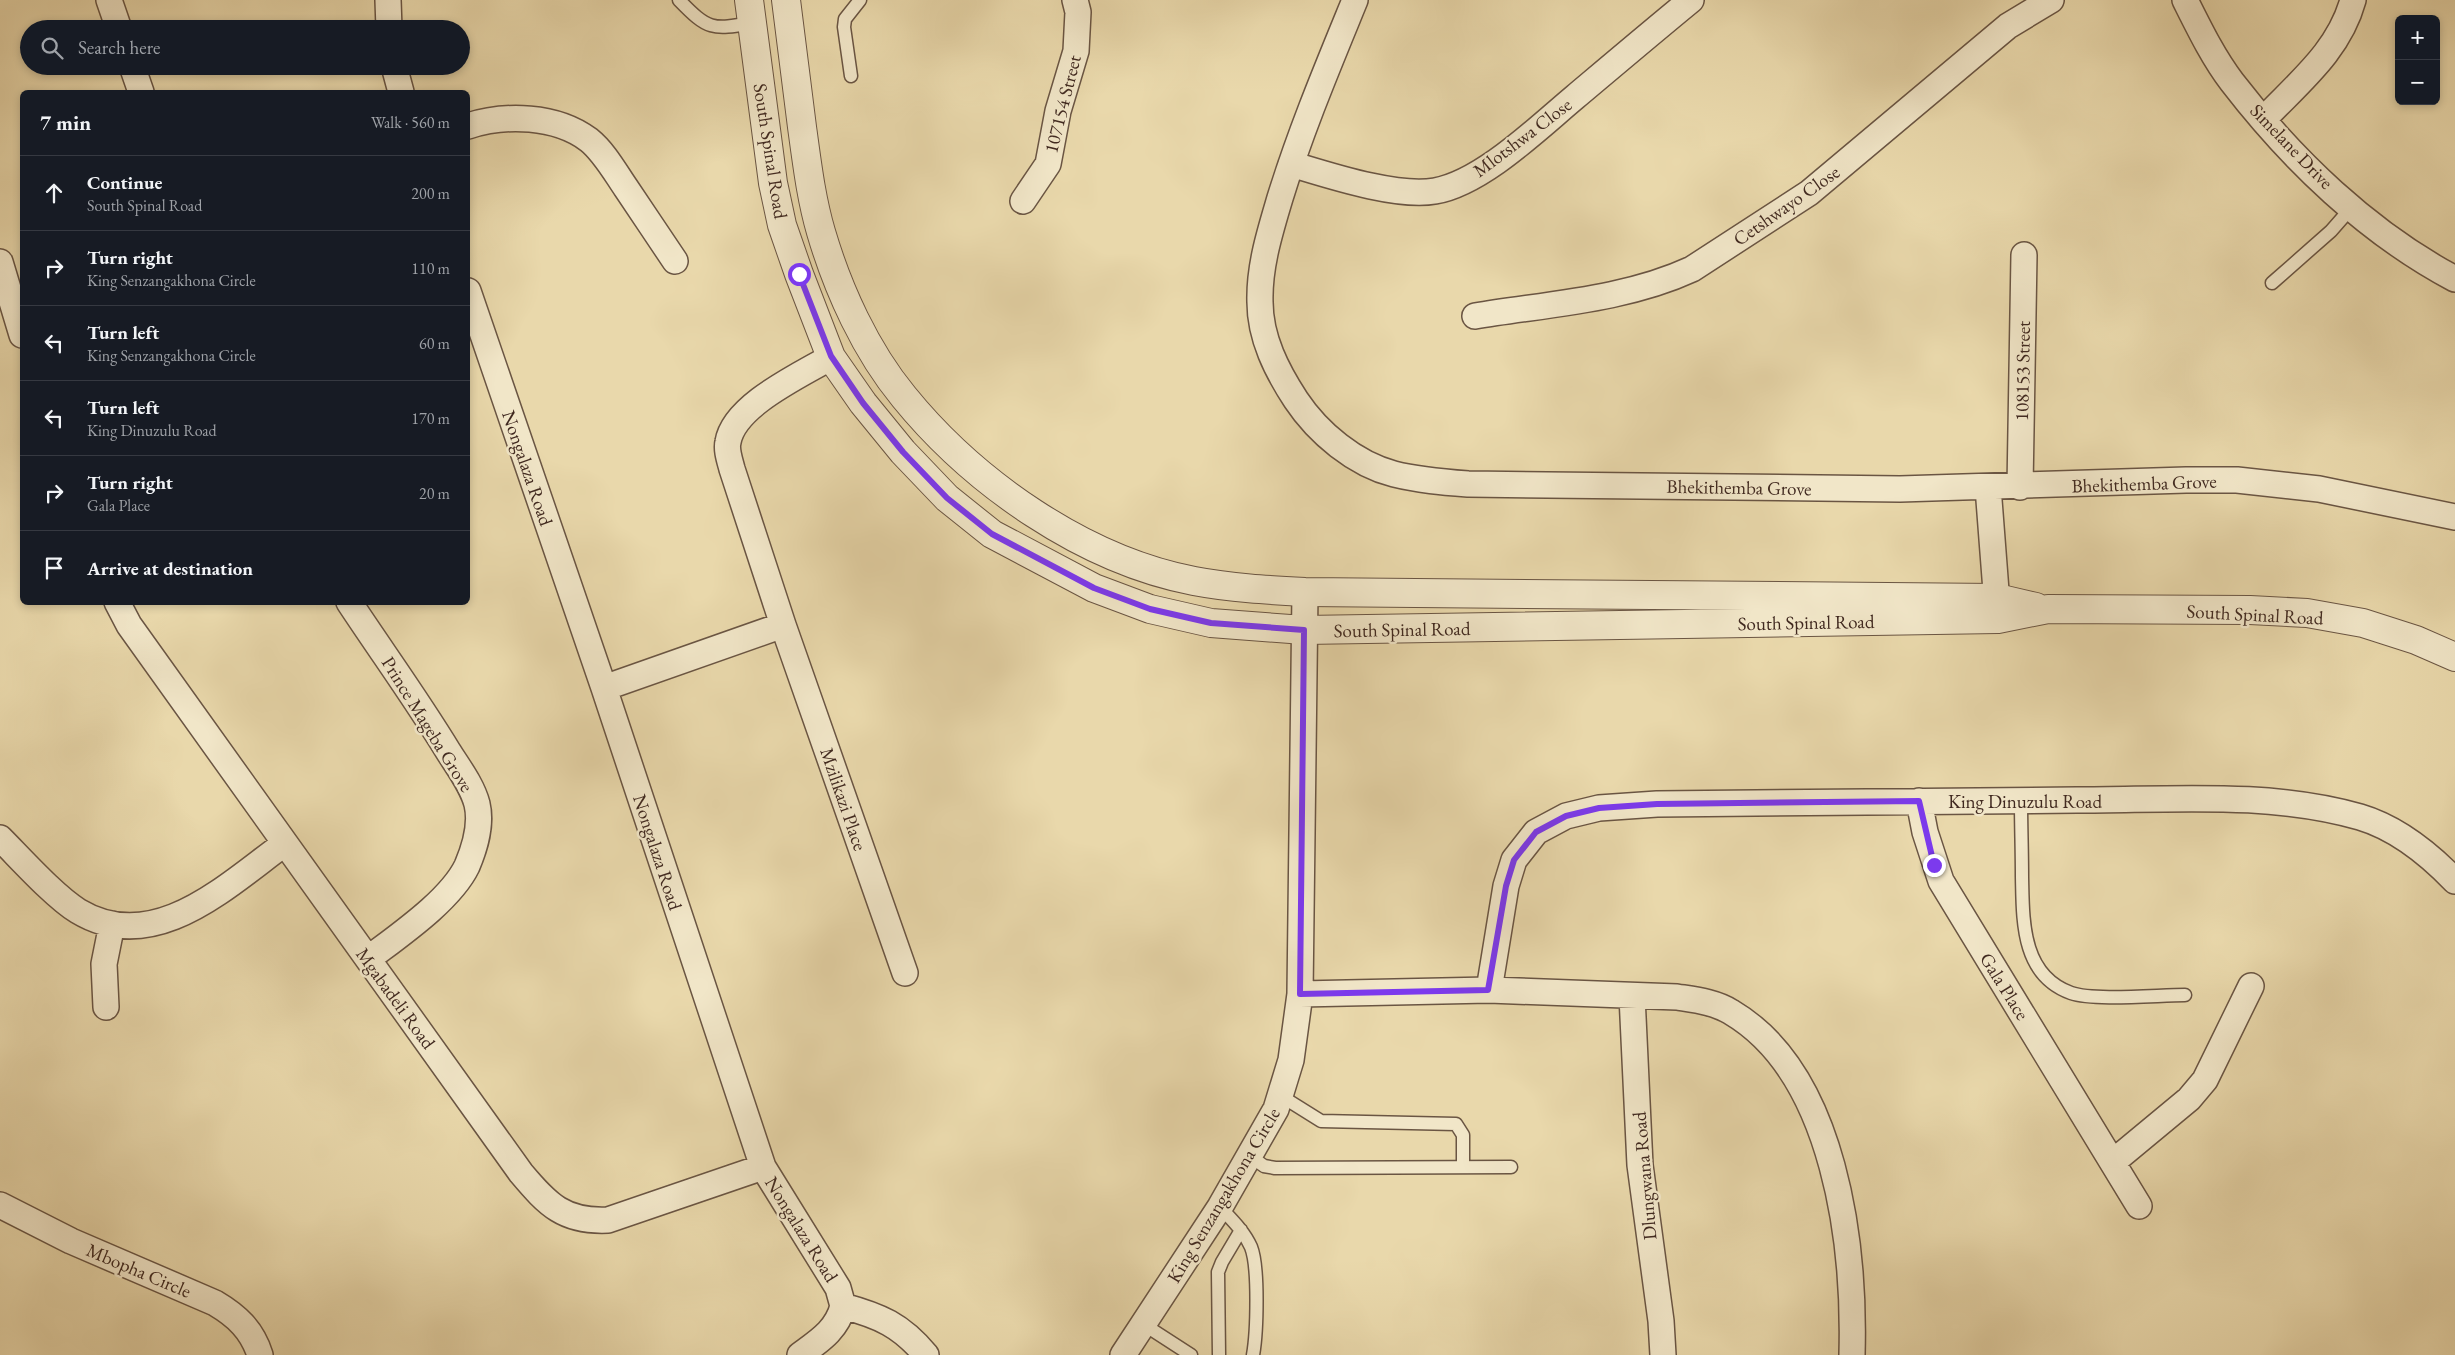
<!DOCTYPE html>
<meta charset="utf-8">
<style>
:root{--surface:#171b24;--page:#20242c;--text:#f1f3f6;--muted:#9ea1a6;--line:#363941}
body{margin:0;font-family:"EB Garamond",serif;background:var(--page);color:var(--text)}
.controls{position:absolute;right:15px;top:15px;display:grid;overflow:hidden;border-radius:8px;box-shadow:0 2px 8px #0003}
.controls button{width:45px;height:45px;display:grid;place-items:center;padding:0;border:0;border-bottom:1px solid var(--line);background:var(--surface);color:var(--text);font:25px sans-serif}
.stop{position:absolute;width:15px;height:15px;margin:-11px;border:4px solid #7c3aed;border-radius:50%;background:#fff}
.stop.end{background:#7c3aed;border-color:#fff;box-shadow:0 1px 5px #0008}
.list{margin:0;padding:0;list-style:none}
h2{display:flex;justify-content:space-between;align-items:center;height:65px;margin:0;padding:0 20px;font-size:21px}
h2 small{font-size:16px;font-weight:400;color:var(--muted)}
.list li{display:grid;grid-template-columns:32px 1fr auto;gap:15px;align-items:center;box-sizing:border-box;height:75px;padding:0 20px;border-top:1px solid var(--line)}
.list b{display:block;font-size:19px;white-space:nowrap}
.list p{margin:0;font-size:16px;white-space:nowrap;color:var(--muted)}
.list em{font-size:16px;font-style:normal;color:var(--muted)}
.icon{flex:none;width:28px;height:28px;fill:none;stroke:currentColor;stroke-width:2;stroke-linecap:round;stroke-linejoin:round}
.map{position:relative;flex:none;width:2455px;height:1355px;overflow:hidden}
.search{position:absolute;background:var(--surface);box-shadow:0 2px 8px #0003;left:20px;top:20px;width:450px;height:55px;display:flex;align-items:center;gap:12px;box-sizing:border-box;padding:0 18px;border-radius:28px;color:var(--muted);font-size:19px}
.panel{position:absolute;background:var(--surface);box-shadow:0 2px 8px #0003;left:20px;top:90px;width:450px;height:515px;border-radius:8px}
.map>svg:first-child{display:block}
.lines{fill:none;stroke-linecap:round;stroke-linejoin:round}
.service-casing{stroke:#6a5543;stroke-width:15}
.minor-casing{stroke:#6a5543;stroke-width:28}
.tertiary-casing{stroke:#6a5543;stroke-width:30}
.service{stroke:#f1e6c8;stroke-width:12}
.minor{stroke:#f1e6c8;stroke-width:25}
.tertiary{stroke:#f1e6c8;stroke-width:28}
.route{stroke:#7c3aed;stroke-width:6}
.labels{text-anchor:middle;stroke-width:5;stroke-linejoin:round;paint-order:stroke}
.street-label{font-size:19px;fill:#402920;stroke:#f1e6c8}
</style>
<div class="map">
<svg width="2455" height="1355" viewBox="0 0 2455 1355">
<rect width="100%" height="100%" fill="#e9d8ab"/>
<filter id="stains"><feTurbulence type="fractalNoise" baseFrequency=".004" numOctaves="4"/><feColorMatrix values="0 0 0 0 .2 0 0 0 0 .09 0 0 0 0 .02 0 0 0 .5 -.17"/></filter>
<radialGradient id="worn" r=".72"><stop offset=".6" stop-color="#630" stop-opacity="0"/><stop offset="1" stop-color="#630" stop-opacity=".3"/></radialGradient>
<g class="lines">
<g class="service-casing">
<path id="service" d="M 679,0 C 708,30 712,30 752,23
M 851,76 L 844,27 L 845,19 L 860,0
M 2272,283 L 2331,231 L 2352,207
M 2021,801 C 2021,826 2022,851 2022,877 C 2023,920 2021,975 2071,993 C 2094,1001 2158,995 2185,995
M 1281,1096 L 1321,1121 L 1456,1124 L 1463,1135 L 1463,1167
M 1250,1156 L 1264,1166 L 1275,1168 L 1511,1167
M 1220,1207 C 1231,1219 1244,1231 1251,1247 C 1259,1267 1257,1333 1253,1355
M 1143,1324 L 1191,1355
M 1219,1355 L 1218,1272 L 1222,1262 L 1241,1230"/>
</g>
<g class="minor-casing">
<path id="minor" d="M 109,0 L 119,29
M 388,0 L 389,29
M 1355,0 C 1328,66 1301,130 1280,198 C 1270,232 1259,266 1260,302 C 1260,338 1277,371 1296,400 C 1318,433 1355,464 1394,474 C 1418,480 1443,482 1468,484 L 1900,489 L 2186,480 L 2237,480 L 2319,489 L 2455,517
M 2185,0 C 2199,28 2213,57 2232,82 C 2292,160 2368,233 2455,279
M 132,66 L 141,92
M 394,66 L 401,92
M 2264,119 C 2299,82 2339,51 2353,0
M 468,126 C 505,114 556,115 589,140 C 604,152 615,172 626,188 C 642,212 659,237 675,261
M 1291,164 C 1328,175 1397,198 1435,191 C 1482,183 1539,127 1575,97 C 1613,65 1652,32 1691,0
M 1023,201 L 1048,164 L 1058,111 L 1076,51 L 1078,12 L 1075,0
M 0,262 L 22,335
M 468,291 L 604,688 L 763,1167 L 838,1288 L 843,1306 C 880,1316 901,1325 926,1355
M 1475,316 C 1547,304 1625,300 1692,269 L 1809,193 L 2008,26 L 2051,0
M 831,357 C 801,375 734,405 728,442 C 726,450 730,461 732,469 L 783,625 L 905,973
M 1988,487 L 1998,617
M 2020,487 L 2024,255
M 117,602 L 129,625 L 521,1173 C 548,1205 564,1222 608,1220 L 763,1167
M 349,602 C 382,652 417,700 448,751 C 458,767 472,785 477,804 C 482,825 475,847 467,866 C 450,901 398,936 368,959
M 604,688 L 783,625
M 1919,801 L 1925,832 L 1941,881 L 2139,1206
M 0,838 C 21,859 54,896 78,911 C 154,957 226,886 284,844
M 1489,990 L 1506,886 L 1514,860 L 1536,832 L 1566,816 L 1599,808 L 1657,804 C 1797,803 1937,801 2077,800 C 2170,800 2270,791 2360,817 C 2397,828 2429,854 2455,881
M 1300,994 L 1305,592
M 1632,996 L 1640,1165 L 1661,1321 L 1663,1355
M 106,1007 L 104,964 L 112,924
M 2113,1162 L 2189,1099 L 2205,1080 L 2251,986
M 0,1205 L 71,1241 L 215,1303 C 237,1316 252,1330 260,1355
M 800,1355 C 819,1341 837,1330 843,1306
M 1123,1355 L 1220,1207 L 1276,1109 L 1291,1060 L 1300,994 L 1489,990 L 1677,997 C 1696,1000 1715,1002 1731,1012 C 1836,1074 1855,1246 1852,1355"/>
</g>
<g class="tertiary-casing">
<path id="tertiary" d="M 749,0 L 773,183 L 782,225 L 799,274 L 831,357 L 863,403 L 903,452 L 947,498 L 992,534 L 1094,588 L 1150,609 L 1211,623 L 1304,630 L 1998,619 L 2048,609 L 2250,610 L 2307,613 L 2363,623 L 2416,640 L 2455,657
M 786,0 C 791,42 797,85 802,127 C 807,163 811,198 821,232 C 838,290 866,351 904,397 C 974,483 1084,560 1194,581 C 1231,588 1268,590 1305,592 L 1997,598 L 2036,607"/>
</g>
<use href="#service" class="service"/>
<use href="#minor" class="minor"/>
<use href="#tertiary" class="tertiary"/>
</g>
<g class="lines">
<path class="route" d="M 799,274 L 831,356 L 863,403 L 903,452 L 947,498 L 992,534 L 1094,588 L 1150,609 L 1211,623 L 1304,630 L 1300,994 L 1488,990 L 1506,886 L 1514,860 L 1536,832 L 1566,816 L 1599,808 L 1657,804 L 1919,801 L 1934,865"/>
</g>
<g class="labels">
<g class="street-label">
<text transform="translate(1062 104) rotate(-76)" y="7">107154 Street</text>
<text transform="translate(1522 137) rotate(-37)" y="7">Mlotshwa Close</text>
<text transform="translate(2292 146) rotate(46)" y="7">Simelane Drive</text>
<text transform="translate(771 151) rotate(81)" y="7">South Spinal Road</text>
<text transform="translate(1786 205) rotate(-35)" y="7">Cetshwayo Close</text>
<text transform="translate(2022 371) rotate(-89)" y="7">108153 Street</text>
<text transform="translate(528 468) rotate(71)" y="7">Nongalaza Road</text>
<text transform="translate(2144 483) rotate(-2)" y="7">Bhekithemba Grove</text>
<text transform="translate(1739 487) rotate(1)" y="7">Bhekithemba Grove</text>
<text transform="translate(2255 614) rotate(3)" y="7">South Spinal Road</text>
<text transform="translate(1806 622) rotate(-1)" y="7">South Spinal Road</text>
<text transform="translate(1402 629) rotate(-1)" y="7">South Spinal Road</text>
<text transform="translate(428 724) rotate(58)" y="7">Prince Mageba Grove</text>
<text transform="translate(844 799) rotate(71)" y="7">Mzilikazi Place</text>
<text x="2025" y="808">King Dinuzulu Road</text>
<text transform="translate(658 852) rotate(72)" y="7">Nongalaza Road</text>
<text transform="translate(2005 986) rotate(58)" y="7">Gala Place</text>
<text transform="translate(396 998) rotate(54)" y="7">Mgabadeli Road</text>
<text transform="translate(1644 1176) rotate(-95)" y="7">Dlungwana Road</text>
<text transform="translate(1223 1195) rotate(-59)" y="7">King Senzangakhona Circle</text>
<text transform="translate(802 1229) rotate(58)" y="7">Nongalaza Road</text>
<text transform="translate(139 1270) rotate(23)" y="7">Mbopha Circle</text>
</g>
</g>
<rect width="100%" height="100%" filter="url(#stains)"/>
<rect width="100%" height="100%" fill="url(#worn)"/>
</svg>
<div class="controls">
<button>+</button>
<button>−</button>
</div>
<div class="stop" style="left:799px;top:274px"></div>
<div class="stop end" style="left:1934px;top:865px"></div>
<div class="search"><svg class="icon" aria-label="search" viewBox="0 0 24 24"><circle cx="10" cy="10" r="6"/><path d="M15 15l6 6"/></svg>Search here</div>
<section class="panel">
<h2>7 min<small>Walk · 560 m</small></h2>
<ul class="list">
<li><svg class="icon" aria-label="ahead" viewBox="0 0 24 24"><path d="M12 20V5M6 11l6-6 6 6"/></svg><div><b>Continue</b><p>South Spinal Road</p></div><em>200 m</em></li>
<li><svg class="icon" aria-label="right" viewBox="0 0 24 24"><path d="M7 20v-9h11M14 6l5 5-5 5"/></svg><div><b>Turn right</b><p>King Senzangakhona Circle</p></div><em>110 m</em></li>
<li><svg class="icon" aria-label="left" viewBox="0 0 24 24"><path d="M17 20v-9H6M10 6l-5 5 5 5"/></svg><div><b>Turn left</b><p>King Senzangakhona Circle</p></div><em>60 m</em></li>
<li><svg class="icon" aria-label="left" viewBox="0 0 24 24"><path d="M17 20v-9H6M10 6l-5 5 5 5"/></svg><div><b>Turn left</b><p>King Dinuzulu Road</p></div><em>170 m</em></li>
<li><svg class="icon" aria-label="right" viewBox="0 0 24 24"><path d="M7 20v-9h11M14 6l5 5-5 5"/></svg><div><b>Turn right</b><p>Gala Place</p></div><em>20 m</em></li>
<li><svg class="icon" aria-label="arrive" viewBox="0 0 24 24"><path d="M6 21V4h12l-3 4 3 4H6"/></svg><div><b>Arrive at destination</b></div></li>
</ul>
</section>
</div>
